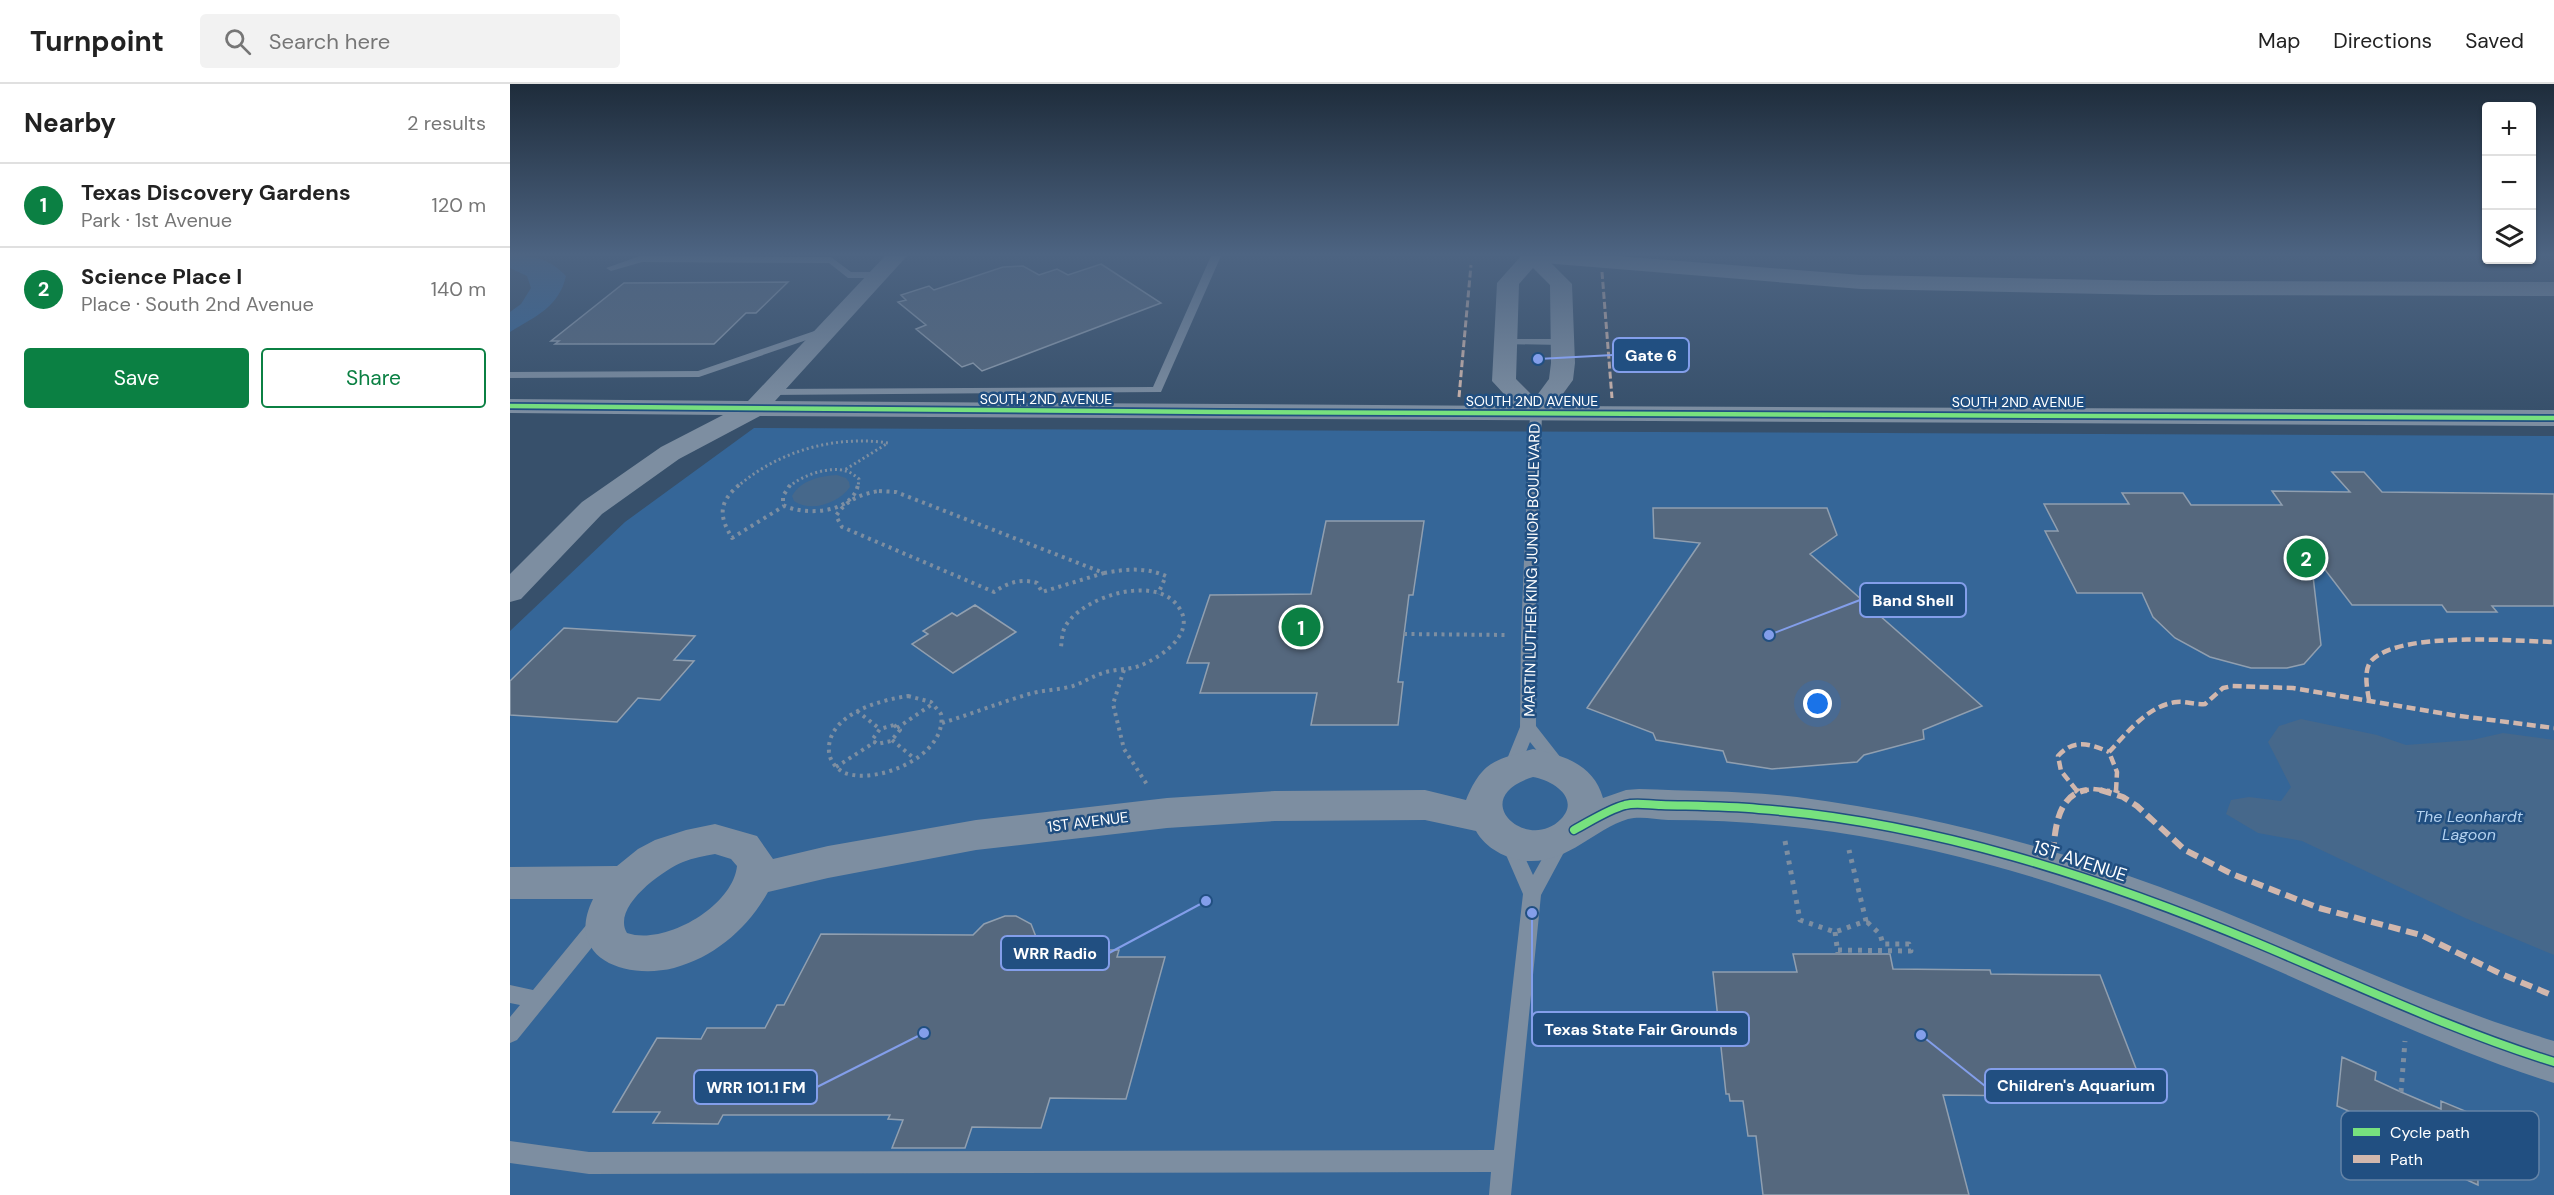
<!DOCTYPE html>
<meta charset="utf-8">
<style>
:root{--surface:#fff;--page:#f2f2f2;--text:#222;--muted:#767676;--line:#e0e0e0;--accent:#0b8043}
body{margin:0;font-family:"DM Sans",sans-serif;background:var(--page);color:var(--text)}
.controls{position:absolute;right:18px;top:18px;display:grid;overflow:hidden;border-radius:6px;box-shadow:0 2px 4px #0004}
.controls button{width:54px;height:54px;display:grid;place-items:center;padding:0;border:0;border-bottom:2px solid var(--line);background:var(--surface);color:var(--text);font:30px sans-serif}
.you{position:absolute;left:1308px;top:620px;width:21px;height:21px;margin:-15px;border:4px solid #fff;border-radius:50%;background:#1a73e8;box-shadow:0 0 0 9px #1a73e833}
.badge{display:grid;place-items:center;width:39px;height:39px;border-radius:50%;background:var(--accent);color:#fff;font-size:20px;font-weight:700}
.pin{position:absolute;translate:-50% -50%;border:3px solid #fff;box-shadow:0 2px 6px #0006}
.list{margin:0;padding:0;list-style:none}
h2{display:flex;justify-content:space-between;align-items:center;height:78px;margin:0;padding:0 24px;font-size:26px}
h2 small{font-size:20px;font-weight:400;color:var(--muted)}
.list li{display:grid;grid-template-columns:39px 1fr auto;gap:18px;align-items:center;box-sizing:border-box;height:84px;padding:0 24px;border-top:2px solid var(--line)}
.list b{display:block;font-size:22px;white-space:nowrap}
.list p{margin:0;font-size:20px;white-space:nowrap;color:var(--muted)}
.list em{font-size:20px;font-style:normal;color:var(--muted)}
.actions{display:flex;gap:12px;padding:18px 24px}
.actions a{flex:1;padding:14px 0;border:2px solid var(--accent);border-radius:6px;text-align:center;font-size:21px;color:var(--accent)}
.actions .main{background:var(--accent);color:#fff}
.icon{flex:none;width:33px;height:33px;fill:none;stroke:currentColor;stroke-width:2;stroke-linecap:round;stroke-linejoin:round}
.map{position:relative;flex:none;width:2044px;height:1111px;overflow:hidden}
header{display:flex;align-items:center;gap:36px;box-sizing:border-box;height:84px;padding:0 30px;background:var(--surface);border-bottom:2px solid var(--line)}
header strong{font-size:28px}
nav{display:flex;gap:33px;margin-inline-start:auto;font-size:21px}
.search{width:420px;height:54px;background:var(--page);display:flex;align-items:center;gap:15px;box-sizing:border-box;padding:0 21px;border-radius:6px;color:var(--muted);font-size:22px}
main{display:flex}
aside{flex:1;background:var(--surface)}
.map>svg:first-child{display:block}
.green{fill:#356698}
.water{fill:#46688b}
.building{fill:#55687e;stroke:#909fb0;stroke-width:1.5}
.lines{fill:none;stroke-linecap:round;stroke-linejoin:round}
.path-far2{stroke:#7d8ea1;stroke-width:3;stroke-dasharray:2 3;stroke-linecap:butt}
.path-far1{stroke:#7d8ea1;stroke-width:4;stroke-dasharray:3 4.5;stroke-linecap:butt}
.path{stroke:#7d8ea1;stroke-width:5;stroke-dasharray:4 6;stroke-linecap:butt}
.service{fill:#7d8ea1;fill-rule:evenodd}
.minor{fill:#7d8ea1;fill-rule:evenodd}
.primary{fill:#7b8ca0;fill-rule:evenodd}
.quiet-far2{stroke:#d1b7ad;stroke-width:3;stroke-dasharray:7 3;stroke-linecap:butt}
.quiet-far1{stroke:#d1b7ad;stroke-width:4.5;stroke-dasharray:9 4.5;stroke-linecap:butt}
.quiet{stroke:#d1b7ad;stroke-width:6;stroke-dasharray:12 6;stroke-linecap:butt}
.cycleway-far1-casing{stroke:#214f81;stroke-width:8}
.cycleway-casing{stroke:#214f81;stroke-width:11}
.cycleway-far1{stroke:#77e17e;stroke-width:4.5}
.cycleway{stroke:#77e17e;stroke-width:8}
.labels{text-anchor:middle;stroke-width:5;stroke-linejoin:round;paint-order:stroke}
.far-street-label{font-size:14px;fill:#fff;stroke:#214f81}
.street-label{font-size:15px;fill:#fff;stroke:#214f81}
.water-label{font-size:16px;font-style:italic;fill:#b3d1ef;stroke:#214f81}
.near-street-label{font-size:18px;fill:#fff;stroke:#214f81}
.key{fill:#214f81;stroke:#6484a7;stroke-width:1.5}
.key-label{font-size:16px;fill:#fff}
.leader{fill:none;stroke:#839eea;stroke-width:2}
.callout-dot{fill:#839eea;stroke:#214f81;stroke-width:2}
.callout{fill:#214f81;stroke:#839eea;stroke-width:2}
.callout-label{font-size:16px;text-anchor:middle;font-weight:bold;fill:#fff}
</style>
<header>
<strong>Turnpoint</strong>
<div class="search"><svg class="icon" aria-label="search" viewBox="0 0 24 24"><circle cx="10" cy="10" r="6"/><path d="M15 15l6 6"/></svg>Search here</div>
<nav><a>Map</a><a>Directions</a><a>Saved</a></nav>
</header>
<main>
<aside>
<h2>Nearby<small>2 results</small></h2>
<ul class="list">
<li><span class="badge">1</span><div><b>Texas Discovery Gardens</b><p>Park · 1st Avenue</p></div><em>120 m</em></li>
<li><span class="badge">2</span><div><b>Science Place I</b><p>Place · South 2nd Avenue</p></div><em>140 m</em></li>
</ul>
<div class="actions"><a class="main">Save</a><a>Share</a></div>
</aside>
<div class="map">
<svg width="2044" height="1111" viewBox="0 0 2044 1111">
<rect width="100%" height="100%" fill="#37506b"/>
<path class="green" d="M 0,172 C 24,172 39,174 56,192 C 49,223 26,232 0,248 L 0,228 L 11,220 L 21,204 L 17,192 L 0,184 Z
M 244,344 L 2044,352 L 2044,1111 L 0,1111 L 0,547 L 115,438 Z"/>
<path class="water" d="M 327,391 L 336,394 L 339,398 L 340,403 C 329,419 301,429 284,417 L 282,412 C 291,396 310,392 327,391 Z
M 1791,635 L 1867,651 L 1896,661 L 1962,656 L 1993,649 L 2044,656 L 2044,871 L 1955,834 L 1792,757 L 1748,749 L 1716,730 L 1721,716 L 1739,713 L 1771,717 L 1781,703 L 1758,658 L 1769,642 Z"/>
<path class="building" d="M 591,180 L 651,219 L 472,287 L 463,279 L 452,283 L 406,245 L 416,241 L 388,218 L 396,216 L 391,211 L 419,202 L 424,206 L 493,183 L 513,182 L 529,191 L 547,185 L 558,191 Z
M 278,198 L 246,229 L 236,229 L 204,260 L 45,260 L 49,257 L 41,257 L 114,199 Z
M 1822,388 L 1854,388 L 1872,408 L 2044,410 L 2044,522 L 1982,522 L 1987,528 L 1937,528 L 1932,521 L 1842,521 L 1800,466 L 1811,561 L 1794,580 L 1777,584 L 1741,584 L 1700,573 L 1665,554 L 1643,533 L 1632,509 L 1567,509 L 1535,447 L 1548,447 L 1534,420 L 1619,420 L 1612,409 L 1673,409 L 1681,421 L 1772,421 L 1762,407 L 1840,408 Z
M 1143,424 L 1317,424 L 1327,451 L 1300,470 L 1472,622 L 1413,646 L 1414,655 L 1354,671 L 1347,678 L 1262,685 L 1217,678 L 1213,667 L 1146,656 L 1143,649 L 1077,624 L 1190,459 L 1144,454 Z
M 816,437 L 914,437 L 903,511 L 899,511 L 888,598 L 893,598 L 888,641 L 801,641 L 807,609 L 690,609 L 699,579 L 677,579 L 700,511 L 801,510 Z
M 465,521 L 506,548 L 443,589 L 402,560 L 418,550 L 413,547 L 442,529 L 447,532 Z
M 54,544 L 185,552 L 164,576 L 184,577 L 150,616 L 128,614 L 107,638 L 0,631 L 0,597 Z
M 495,832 L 506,832 L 521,840 L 528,858 L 523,871 L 575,872 L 576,866 L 609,866 L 607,873 L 655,873 L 616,1015 L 540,1014 L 531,1044 L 462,1043 L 455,1064 L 382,1064 L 393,1036 L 378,1035 L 380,1031 L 213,1031 L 208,1040 L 143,1039 L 150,1028 L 103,1028 L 147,954 L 191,955 L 197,944 L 255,944 L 267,921 L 274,921 L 311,850 L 463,851 L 474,840 Z
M 1283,870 L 1380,870 L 1383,885 L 1480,886 L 1481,890 L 1590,891 L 1637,1013 L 1433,1011 L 1459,1111 L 1253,1111 L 1246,1052 L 1238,1052 L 1233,1017 L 1220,1017 L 1219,1010 L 1216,1010 L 1203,888 L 1287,888 Z
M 1832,973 L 1866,988 L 1865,996 L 1891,1008 L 1931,1025 L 1931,1017 L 1967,1032 L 1968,1101 L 1933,1085 L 1934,1079 L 1862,1047 L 1862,1037 L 1827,1022 Z"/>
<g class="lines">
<path class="path-far2" d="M 227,403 C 268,367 325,351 378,359 L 333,387
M 279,403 C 292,391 319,382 336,387 C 341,388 345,392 349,395 L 348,403"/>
<path class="path-far1" d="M 229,401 C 208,419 209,432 222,454 L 274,422
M 280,401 L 273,412 L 273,421 C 294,432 342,430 348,401
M 369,407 L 386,408 L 594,489 L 532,508 L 527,499 C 511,494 497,499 484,508 L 332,443 L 326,432 C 336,416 351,410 369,407 Z
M 594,489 C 616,485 635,483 656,492 L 648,510
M 894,550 L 998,551
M 614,586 L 603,620 L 614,665 L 638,702
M 398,612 L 421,618 L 431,630 C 438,671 368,701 335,689 C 326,685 320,677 319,668 C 316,631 369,616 398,612 Z
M 347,627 L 370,645
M 432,639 C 461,630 489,619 519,610 C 533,606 549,606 563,602 C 574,598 583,592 593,589 C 604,585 617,586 629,582 C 648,575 684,552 671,527 C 651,488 575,511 556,541 C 552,547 552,556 551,563
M 384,641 L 390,646 L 381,657 L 367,660 L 362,656 L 370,645 Z
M 387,644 L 424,619
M 382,656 L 405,675
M 326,683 L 365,658"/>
<path class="path" d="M 1275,757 L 1290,836 L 1325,848 L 1356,837 L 1339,766
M 1325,848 L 1328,870
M 1328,866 L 1401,867 L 1399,860 L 1373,860 L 1370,850 L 1356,837
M 1891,1008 L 1895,957"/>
<path class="service" d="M 130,172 L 321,173 L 341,188 L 369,188 L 374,191 L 369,194 L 338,194 L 319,179 L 132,178 L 101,187 L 96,184 Z
M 701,172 L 711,172 L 651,308 L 259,311 L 253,308 L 259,305 L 643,303 Z
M 319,242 L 323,243 L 323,247 L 189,293 L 0,294 L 0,288 L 188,287 Z
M 996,255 L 1052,255 L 1057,258 L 1052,261 L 992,260 L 992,256 Z
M 1026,325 L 1032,329 L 1025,551 L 1026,642 L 1058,683 L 1056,688 L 1050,690 L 1044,688 L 1020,658 L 1007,690 L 1001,692 L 995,690 L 993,685 L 1010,643 L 1011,551 L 1020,329 Z
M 999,750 L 1005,752 L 1023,791 L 1045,752 L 1051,750 L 1057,752 L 1060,757 L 1031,811 L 1001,1111 L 979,1111 L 981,1088 L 79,1090 L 0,1079 L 0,1057 L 79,1068 L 984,1066 L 1013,810 L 990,757 L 993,752 Z
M 89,832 L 96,834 L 98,840 L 96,846 L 7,956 L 0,959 L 0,933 L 10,921 L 0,919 L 0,901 L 23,906 L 82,834 Z"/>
<path class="minor" d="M 375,172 L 397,172 L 265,317 L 1005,322 L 982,297 L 987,199 L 1011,172 L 1034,172 L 1062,200 L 1065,279 L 1063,296 L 1044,322 L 2044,326 L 2044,342 L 250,332 L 169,375 L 92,430 L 11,515 L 0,518 L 0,490 L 72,418 L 151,363 L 213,331 L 0,329 L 0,315 L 238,317 ZM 1023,184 L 1040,201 L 1041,279 L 1039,295 L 1025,314 L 1006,295 L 1009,200 Z
M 1023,665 C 1054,671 1084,681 1093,714 L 1116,706 L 1129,705 C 1182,707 1235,707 1287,713 C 1411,729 1533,760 1650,803 C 1782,852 1909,917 2044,957 L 2044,999 C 1917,959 1800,898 1677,848 C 1564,802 1445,766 1324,748 C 1269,740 1214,736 1158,736 C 1145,735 1130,732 1118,735 C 1083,746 1058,779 1018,777 C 998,776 976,765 966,747 L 915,736 L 765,737 L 657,744 L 466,766 L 318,794 L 258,808 C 238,844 205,873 164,884 C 115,896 54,874 83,815 L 0,815 L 0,783 L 107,782 L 128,765 L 145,756 L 176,746 L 205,740 L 247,752 L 263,775 L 318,762 L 466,736 L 657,714 L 765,707 L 915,706 L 956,716 C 972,677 985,676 1023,665 ZM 1023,693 C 1042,696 1071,714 1051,735 C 1017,770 955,714 1023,693 ZM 205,770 L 221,775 L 227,782 C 223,822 155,862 117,849 C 101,823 153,786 173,778 C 183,774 194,772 205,770 Z"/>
<path class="primary" d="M 1010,172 L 1106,172 L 1351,191 L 1646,197 L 2044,198 L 2044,212 L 1646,211 L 1351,205 L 1021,178 L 1013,177 Z"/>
<path class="quiet-far2" d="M 1092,188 L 1102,314
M 949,313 L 961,181"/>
<path class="quiet-far1" d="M 1859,616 C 1857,604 1853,585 1862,576 C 1892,547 2003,557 2044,558
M 1567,707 L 1551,687 L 1548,672 C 1563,655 1579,659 1599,668
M 1570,707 L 1583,705 L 1600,707
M 1606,707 L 1607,688 L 1599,668 C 1617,649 1638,621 1667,618 C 1676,617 1685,621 1695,620 L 1713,604 L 1722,602 L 1783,604 L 1942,631 L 2044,644"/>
<path class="quiet" d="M 1566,706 L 1568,708
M 1590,706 L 1613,713 L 1627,722 L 1675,766 L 1722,790 L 1809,824 L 1911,851 L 1989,889 L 2044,912
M 1606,709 L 1607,706
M 1543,770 C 1545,746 1547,710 1577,706"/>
<g class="cycleway-far1-casing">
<path id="cycleway-far1" d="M 0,322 L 711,328 L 2044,334"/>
</g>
<g class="cycleway-casing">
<path id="cycleway" d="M 1064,746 C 1081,737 1097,726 1115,721 C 1127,718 1139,721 1151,721 C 1184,722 1217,722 1249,725 C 1421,738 1588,793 1747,859 C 1845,900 1941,946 2044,978"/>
</g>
<use href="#cycleway-far1" class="cycleway-far1"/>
<use href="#cycleway" class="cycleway"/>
</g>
<linearGradient id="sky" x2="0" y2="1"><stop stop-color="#1e2c3b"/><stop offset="0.52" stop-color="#4d6482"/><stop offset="1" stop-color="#4d6482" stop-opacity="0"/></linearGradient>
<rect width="2044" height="328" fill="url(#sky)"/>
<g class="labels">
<g class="far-street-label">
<text x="536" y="320">SOUTH 2ND AVENUE</text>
<text x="1022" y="322">SOUTH 2ND AVENUE</text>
<text x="1508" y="323">SOUTH 2ND AVENUE</text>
</g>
<g class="street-label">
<text transform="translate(1022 486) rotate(-89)" y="5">MARTIN LUTHER KING JUNIOR BOULEVARD</text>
<text transform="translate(578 738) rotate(-7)" y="5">1ST AVENUE</text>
</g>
<g class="water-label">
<text x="1959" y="738">The Leonhardt<tspan x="1959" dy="18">Lagoon</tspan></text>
</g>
<g class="near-street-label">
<text transform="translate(1570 777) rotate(18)" y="6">1ST AVENUE</text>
</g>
</g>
<rect x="1831" y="1027" width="198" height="69" rx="9" class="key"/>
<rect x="1843" y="1044" width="27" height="8" fill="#77e17e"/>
<rect x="1843" y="1071" width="27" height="8" fill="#d1b7ad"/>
<g class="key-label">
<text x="1880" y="1054">Cycle path</text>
<text x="1880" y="1081">Path</text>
</g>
<path class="leader" d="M1028 275L1103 271M1259 551L1350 516M696 817L599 869M1022 829L1022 945M1411 951L1475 1002M414 949L307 1003"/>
<g class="callout-dot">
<circle cx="1028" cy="275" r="6"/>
<circle cx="1259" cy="551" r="6"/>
<circle cx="696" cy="817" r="6"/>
<circle cx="1022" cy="829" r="6"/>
<circle cx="1411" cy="951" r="6"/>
<circle cx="414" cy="949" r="6"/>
</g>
<g class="callout">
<rect x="1103" y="254" width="76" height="34" rx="6"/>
<rect x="1350" y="499" width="106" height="34" rx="6"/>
<rect x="491" y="852" width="108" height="34" rx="6"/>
<rect x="1022" y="928" width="217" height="34" rx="6"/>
<rect x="1475" y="985" width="182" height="34" rx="6"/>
<rect x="184" y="986" width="123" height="34" rx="6"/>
</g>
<g class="callout-label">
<text x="1141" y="277">Gate 6</text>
<text x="1403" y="522">Band Shell</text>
<text x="545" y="875">WRR Radio</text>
<text x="1131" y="951">Texas State Fair Grounds</text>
<text x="1566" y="1007">Children's Aquarium</text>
<text x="246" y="1009">WRR 101.1 FM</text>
</g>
</svg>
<div class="controls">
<button>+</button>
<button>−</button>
<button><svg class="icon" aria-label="layers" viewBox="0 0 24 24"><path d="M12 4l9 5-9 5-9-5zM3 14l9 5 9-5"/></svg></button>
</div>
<div class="you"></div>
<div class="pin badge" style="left:791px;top:543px">1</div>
<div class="pin badge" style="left:1796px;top:474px">2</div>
</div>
</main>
